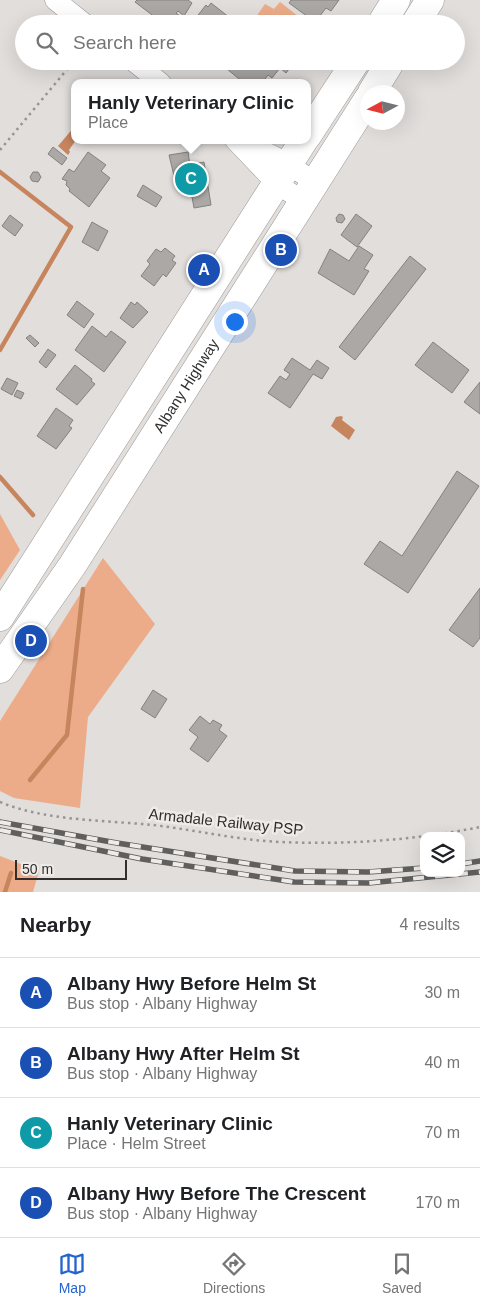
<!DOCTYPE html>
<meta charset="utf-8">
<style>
:root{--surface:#fff;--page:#f6f6f6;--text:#202124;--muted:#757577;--line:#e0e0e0;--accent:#2464d0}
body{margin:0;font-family:Helvetica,sans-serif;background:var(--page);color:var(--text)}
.controls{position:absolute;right:15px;bottom:15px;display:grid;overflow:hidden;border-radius:10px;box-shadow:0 5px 20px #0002}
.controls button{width:45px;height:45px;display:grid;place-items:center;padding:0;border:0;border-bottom:1px solid var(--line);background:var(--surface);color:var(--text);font:25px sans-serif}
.compass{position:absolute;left:360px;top:85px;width:45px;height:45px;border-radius:50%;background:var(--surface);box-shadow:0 5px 20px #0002;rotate:263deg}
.scale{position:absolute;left:15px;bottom:12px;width:112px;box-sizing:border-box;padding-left:5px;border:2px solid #302f2e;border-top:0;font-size:14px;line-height:18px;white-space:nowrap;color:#302f2e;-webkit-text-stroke:4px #eeebe9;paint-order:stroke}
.you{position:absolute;left:234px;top:321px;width:18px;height:18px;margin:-12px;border:4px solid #fff;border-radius:50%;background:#1a73e8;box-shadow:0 0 0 8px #1a73e833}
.badge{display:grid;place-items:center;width:32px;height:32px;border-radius:50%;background:var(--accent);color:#fff;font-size:16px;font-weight:700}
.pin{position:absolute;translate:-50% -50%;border:2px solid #fff;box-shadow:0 1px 5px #0006}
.popup{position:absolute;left:71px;top:79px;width:240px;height:65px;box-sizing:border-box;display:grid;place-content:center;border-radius:10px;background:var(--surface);filter:drop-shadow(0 1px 4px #0005);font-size:16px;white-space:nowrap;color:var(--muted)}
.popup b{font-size:19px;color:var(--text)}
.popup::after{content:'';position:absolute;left:50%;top:100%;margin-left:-10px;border:10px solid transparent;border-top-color:var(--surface)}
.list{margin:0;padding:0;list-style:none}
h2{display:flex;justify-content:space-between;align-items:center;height:65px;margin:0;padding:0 20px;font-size:21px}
h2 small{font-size:16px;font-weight:400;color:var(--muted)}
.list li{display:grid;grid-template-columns:32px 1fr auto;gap:15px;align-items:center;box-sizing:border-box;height:70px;padding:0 20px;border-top:1px solid var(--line)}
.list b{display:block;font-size:19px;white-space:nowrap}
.list p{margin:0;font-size:16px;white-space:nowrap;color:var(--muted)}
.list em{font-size:16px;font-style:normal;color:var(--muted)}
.icon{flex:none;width:28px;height:28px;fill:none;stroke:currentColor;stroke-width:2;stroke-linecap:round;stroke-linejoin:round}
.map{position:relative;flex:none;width:480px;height:892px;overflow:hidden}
.search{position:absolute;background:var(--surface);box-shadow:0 5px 20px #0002;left:15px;right:15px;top:15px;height:55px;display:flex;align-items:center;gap:12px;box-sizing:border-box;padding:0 18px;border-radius:28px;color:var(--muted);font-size:19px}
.sheet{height:345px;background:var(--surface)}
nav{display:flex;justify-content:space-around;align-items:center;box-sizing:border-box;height:70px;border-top:1px solid var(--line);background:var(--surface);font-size:14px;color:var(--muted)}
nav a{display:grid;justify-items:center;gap:2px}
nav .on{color:var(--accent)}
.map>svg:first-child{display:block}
.green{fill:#ecac89}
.water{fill:#c7855e}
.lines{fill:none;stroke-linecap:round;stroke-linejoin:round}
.stream{stroke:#c7855e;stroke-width:4.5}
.building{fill:#aba8a6;stroke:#848280}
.minor-casing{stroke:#9d9a98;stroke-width:21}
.highway-casing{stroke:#9d9a98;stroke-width:29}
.path{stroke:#979593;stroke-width:2.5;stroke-dasharray:2.5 4;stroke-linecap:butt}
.minor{stroke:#fff;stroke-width:20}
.highway{stroke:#fff;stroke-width:28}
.rail-casing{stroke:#605f5d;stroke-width:5.5}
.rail{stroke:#eeebe9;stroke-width:4;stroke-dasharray:11;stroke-linecap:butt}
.labels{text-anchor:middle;stroke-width:5;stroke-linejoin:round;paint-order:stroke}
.street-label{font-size:15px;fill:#302f2e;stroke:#eeebe9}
</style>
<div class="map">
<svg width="480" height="892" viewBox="0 0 480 892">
<rect width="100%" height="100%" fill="#e1dedc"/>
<path class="green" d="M 280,2 L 308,24 L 285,24 L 278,18 L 273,24 L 251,24 L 265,4 L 274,9 Z
M 0,514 L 20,550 L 0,580 Z
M 103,558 L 155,624 L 88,717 L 80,808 L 14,798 L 0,791 L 0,721 Z
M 0,856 L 39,871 L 33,892 L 0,892 Z"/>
<path class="water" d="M 75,126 L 75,140 L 76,140 L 69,150 L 70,152 L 68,155 L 58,146 Z
M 341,416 L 343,417 L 342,420 L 355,430 L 349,440 L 331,426 L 336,417 Z"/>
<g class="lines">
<path class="stream" d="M 0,172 L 71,227 L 0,350
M 0,477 L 33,515
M 30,780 L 67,735 L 83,589
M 5,892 L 11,873"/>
</g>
<path class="building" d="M 137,0 L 188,0 L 192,3 L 184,16 L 178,11 L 176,13 L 184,19 L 181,24 L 164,24 L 135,2 Z
M 291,0 L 339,0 L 331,11 L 326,8 L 315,22 L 289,3 Z
M 211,3 L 234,21 L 232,24 L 191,24 L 206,5 L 208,7 Z
M 223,61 L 295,61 L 286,73 L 280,68 L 272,78 L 268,75 L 262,83 L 252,83 L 247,79 L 244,83 L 221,64 Z
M 53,147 L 67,158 L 62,165 L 48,154 Z
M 88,152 L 106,165 L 101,171 L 110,178 L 89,207 L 69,191 L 70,189 L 66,185 L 67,181 L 62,179 L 69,169 L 74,172 Z
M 188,152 L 190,165 L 204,162 L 211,205 L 194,208 L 190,186 L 177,188 L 169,155 Z
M 33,172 L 38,172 L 41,177 L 38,182 L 32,181 L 30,177 Z
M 143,185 L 162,197 L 156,207 L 137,196 Z
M 339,214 L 343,215 L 345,219 L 342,223 L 337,222 L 336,218 Z
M 356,214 L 372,226 L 357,247 L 341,235 Z
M 10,215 L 23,225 L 15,236 L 2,226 Z
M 92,222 L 108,231 L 98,251 L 82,242 Z
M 359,246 L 373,255 L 364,269 L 369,271 L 354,295 L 318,273 L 330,249 L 349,261 Z
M 165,248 L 175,256 L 172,260 L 176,263 L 166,277 L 163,274 L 154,286 L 141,276 L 150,264 L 147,261 L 156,249 L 161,252 Z
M 410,256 L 426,269 L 355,360 L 339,347 Z
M 77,301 L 94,314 L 84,328 L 67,315 Z
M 131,302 L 135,305 L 137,302 L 148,312 L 133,328 L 120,318 Z
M 92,326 L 106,337 L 111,331 L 126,342 L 104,372 L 75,350 Z
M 30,335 L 39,343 L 35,347 L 26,338 Z
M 433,342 L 469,370 L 452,393 L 415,365 Z
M 48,349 L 56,355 L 46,368 L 39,362 Z
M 292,358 L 310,370 L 317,360 L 329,368 L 322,379 L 313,374 L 290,408 L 268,393 L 280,376 L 286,380 L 290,374 L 284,370 Z
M 75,365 L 92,379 L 91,381 L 95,384 L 77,405 L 56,389 Z
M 7,378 L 18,383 L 12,395 L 1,389 Z
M 480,382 L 480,414 L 464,402 Z
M 17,390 L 24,393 L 21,399 L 14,396 Z
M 56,408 L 73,420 L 69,426 L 72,428 L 56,449 L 37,436 Z
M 457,471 L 479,486 L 408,593 L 364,564 L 380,541 L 402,556 Z
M 480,588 L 480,638 L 473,647 L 449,630 Z
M 153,690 L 167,699 L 155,718 L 141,709 Z
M 200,716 L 210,724 L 213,720 L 222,725 L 219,730 L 227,736 L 208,762 L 190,749 L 198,737 L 189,730 Z"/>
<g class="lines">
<g class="minor-casing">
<path id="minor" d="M 55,0 L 85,24
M 133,61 L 161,83
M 235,140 L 277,184 L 303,201
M 242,140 L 289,164 L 315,183"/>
</g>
<g class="highway-casing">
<g id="highway">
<path d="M 381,24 L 396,0"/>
<path d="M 415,24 L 430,0"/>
<path d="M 372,92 L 391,61"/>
<path d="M 307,136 L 356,61"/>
<path d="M 0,617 L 304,140"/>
<path id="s1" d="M 0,669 L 72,566 L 368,99"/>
</g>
</g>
<path class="path" d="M 355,24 L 361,14
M 0,150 L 74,61
M 0,802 C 46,821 103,820 153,825 C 196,830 237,840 280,842 C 347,845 415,840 480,827"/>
<use href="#minor" class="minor"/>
<use href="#highway" class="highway"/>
<g class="rail-casing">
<path id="rail" d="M 0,822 L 117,843 L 295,871 L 368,872 L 424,868
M 0,830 L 142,859 L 294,882 L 369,883 L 480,872
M 461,864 L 480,861"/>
</g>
<use href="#rail" class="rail"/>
</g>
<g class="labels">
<g class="street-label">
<text dy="5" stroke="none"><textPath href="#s1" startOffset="339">Albany Highway</textPath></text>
<text transform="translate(226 822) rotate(6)" y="5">Armadale Railway PSP</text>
</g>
</g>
</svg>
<div class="controls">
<button><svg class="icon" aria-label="layers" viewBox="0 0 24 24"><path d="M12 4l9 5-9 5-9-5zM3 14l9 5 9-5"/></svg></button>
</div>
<svg class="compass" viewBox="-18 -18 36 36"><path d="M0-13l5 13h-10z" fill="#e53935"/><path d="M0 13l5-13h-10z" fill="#757577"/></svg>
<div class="scale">50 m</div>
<div class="you"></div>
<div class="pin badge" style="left:204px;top:270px;background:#1a4fb4">A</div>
<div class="pin badge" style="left:281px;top:250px;background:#1a4fb4">B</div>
<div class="pin badge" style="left:191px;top:179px;background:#0f9aa8">C</div>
<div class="popup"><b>Hanly Veterinary Clinic</b>Place</div>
<div class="pin badge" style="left:31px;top:641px;background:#1a4fb4">D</div>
<div class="search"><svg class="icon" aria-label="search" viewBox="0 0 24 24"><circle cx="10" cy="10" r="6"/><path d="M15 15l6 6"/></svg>Search here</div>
</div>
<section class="sheet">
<h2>Nearby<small>4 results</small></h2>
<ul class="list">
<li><span class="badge" style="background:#1a4fb4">A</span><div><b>Albany Hwy Before Helm St</b><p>Bus stop · Albany Highway</p></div><em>30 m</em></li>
<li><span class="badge" style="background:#1a4fb4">B</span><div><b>Albany Hwy After Helm St</b><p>Bus stop · Albany Highway</p></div><em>40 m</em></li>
<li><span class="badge" style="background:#0f9aa8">C</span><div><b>Hanly Veterinary Clinic</b><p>Place · Helm Street</p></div><em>70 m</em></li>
<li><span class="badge" style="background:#1a4fb4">D</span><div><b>Albany Hwy Before The Crescent</b><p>Bus stop · Albany Highway</p></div><em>170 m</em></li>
</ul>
</section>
<nav>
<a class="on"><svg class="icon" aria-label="map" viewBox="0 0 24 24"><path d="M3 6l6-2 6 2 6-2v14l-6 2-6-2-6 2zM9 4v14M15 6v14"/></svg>Map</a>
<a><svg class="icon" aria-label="directions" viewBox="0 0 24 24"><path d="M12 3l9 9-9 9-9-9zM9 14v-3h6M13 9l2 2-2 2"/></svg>Directions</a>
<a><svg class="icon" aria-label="saved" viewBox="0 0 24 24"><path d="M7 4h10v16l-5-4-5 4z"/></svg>Saved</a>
</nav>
